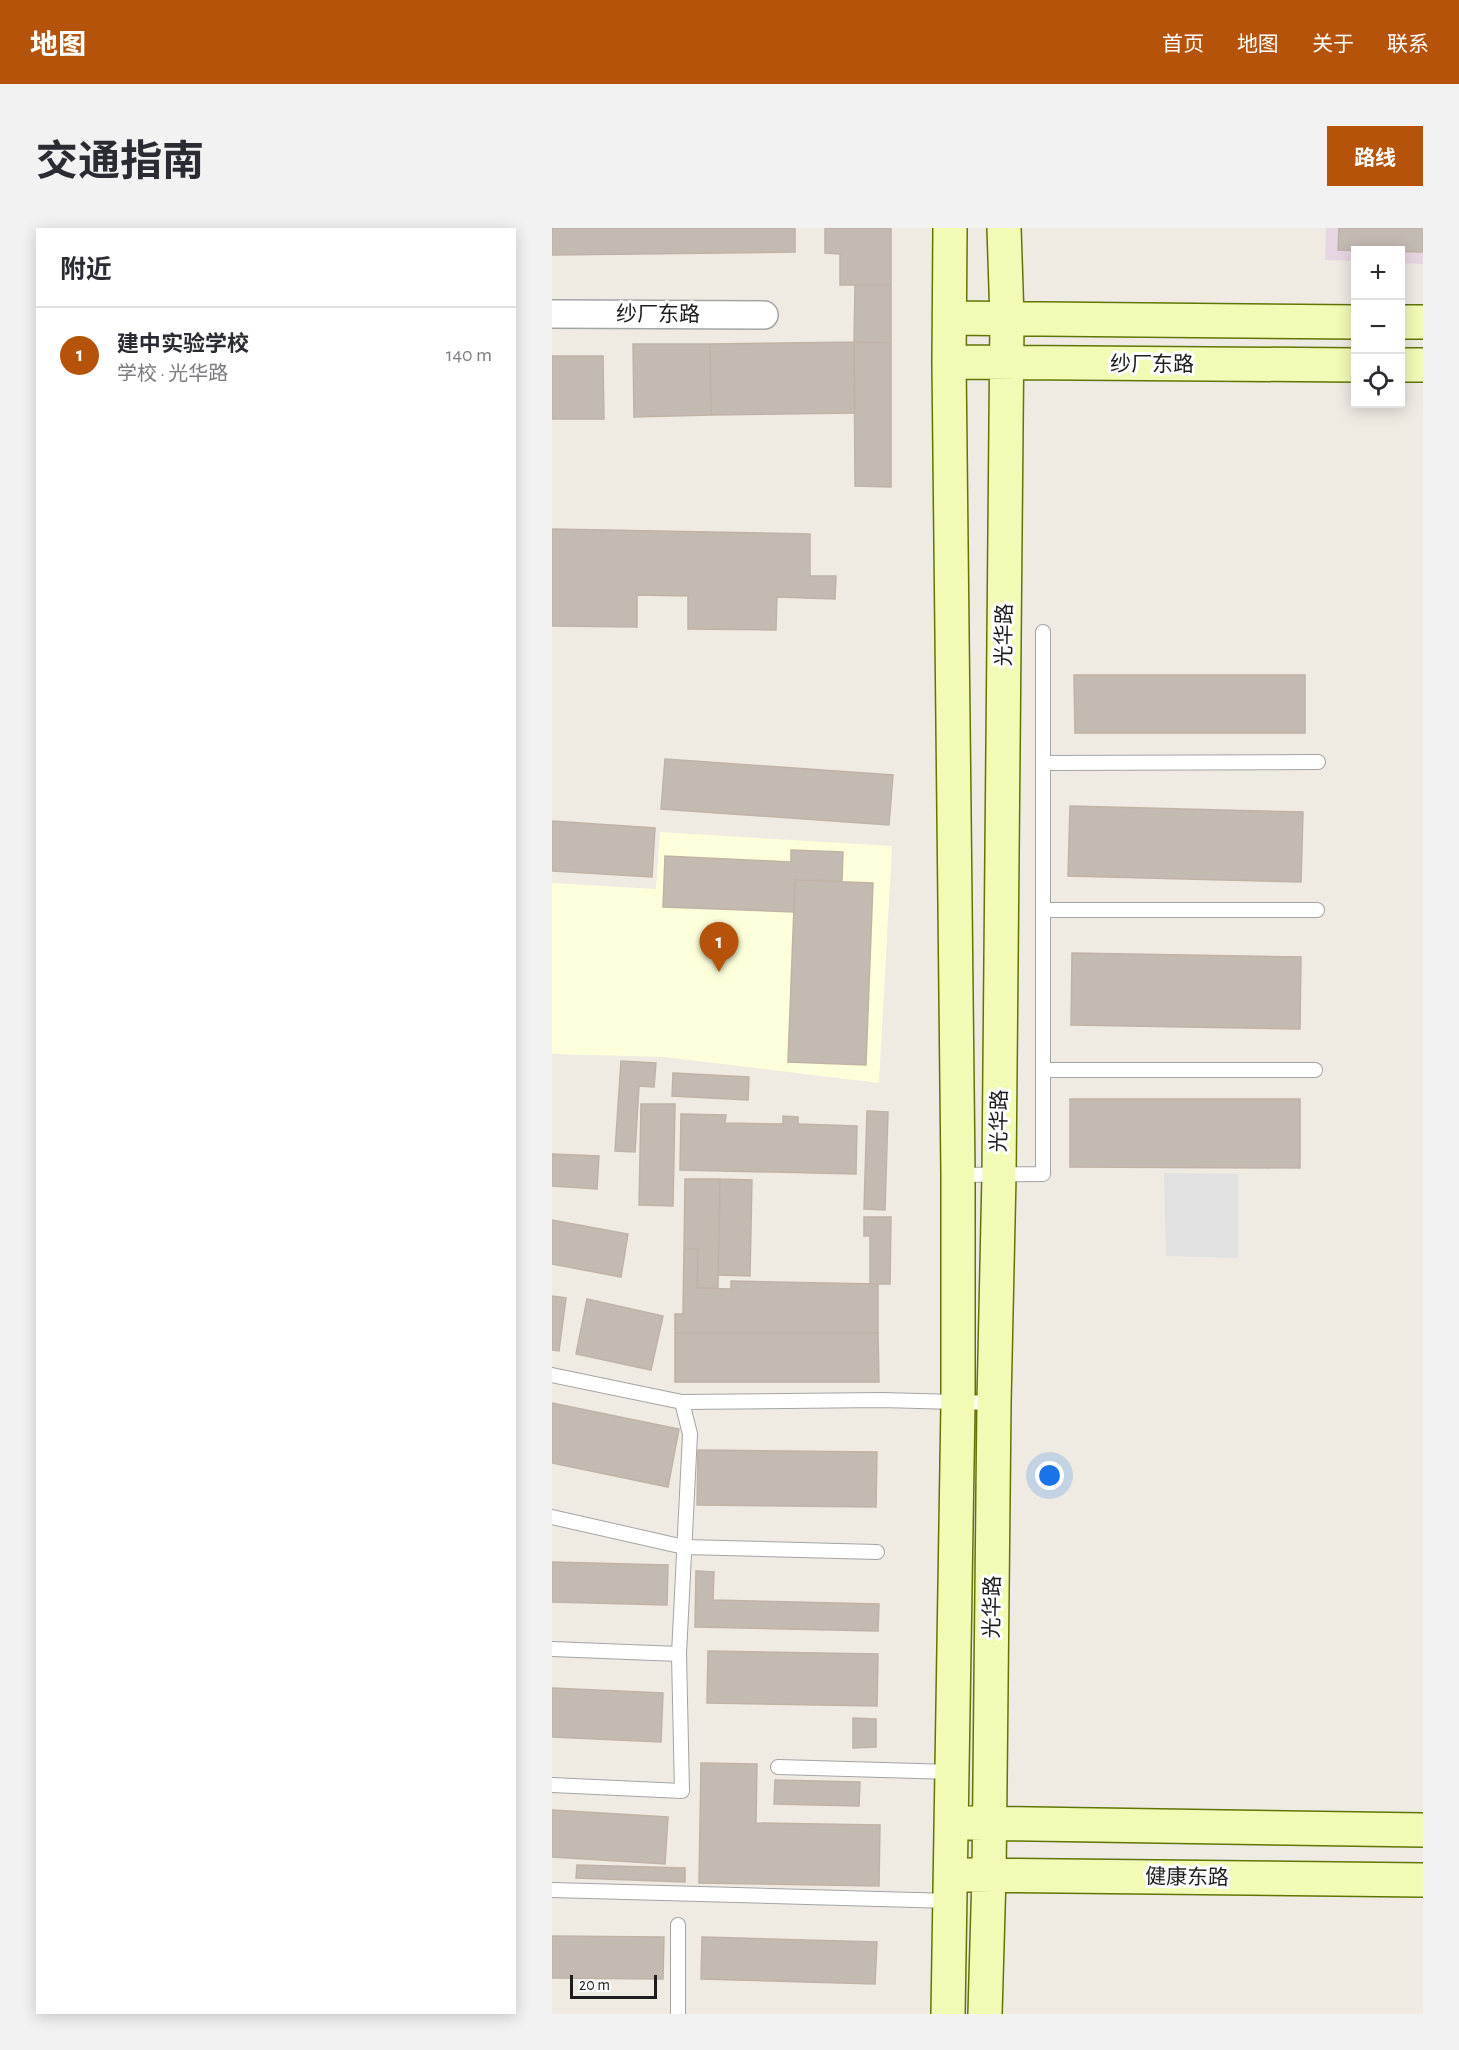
<!DOCTYPE html>
<html lang="zh">
<meta charset="utf-8">
<style>
:root{--surface:#fff;--page:#f2f2f3;--text:#2b2b33;--muted:#7c7c81;--line:#e1e1e2;--accent:#b45309}
body{margin:0;font-family:"Alegreya Sans","Noto Sans SC",sans-serif;background:var(--page);color:var(--text)}
.controls{position:absolute;right:18px;top:18px;display:grid;overflow:hidden;border-radius:0px;box-shadow:0 3px 15px #0003}
.controls button{width:54px;height:54px;display:grid;place-items:center;padding:0;border:0;border-bottom:2px solid var(--line);background:var(--surface);color:var(--text);font:30px sans-serif}
.scale{position:absolute;left:18px;bottom:15px;width:87px;box-sizing:border-box;padding-left:6px;border:3px solid #1d1d1d;border-top:0;font-size:16px;line-height:21px;white-space:nowrap;color:#1d1d1d;-webkit-text-stroke:4px #fff;paint-order:stroke}
.you{position:absolute;left:498px;top:1248px;width:21px;height:21px;margin:-15px;border:4px solid #fff;border-radius:50%;background:#1a73e8;box-shadow:0 0 0 9px #1a73e833}
.badge{display:grid;place-items:center;width:39px;height:39px;border-radius:50%;background:var(--accent);color:#fff;font-size:20px;font-weight:700}
.pin{position:absolute;translate:-50% -50px;filter:drop-shadow(0 2px 3px #0008)}
.pin::after{content:'';position:absolute;top:32px;width:21px;height:18px;background:inherit;clip-path:polygon(0 0,100% 0,50% 100%)}
.list{margin:0;padding:0;list-style:none}
h2{display:flex;justify-content:space-between;align-items:center;height:78px;margin:0;padding:0 24px;font-size:26px}
h2 small{font-size:20px;font-weight:400;color:var(--muted)}
.list li{display:grid;grid-template-columns:39px 1fr auto;gap:18px;align-items:center;box-sizing:border-box;height:96px;padding:0 24px;border-top:2px solid var(--line)}
.list b{display:block;font-size:22px;white-space:nowrap}
.list p{margin:0;font-size:20px;white-space:nowrap;color:var(--muted)}
.list em{font-size:20px;font-style:normal;color:var(--muted)}
.icon{flex:none;width:33px;height:33px;fill:none;stroke:currentColor;stroke-width:2;stroke-linecap:round;stroke-linejoin:round}
.map{position:relative;flex:none;width:871px;height:1786px;overflow:hidden;border-radius:0px}
header{display:flex;align-items:center;gap:36px;box-sizing:border-box;height:84px;padding:0 30px;background:var(--accent);color:#fff}
header strong{font-size:28px}
nav{display:flex;gap:33px;margin-inline-start:auto;font-size:21px}
.intro{display:flex;align-items:center;justify-content:space-between;box-sizing:border-box;height:144px;padding:0 36px}
h1{margin:0;font-size:42px}
.button{padding:15px 27px;border-radius:0px;background:var(--accent);color:#fff;font-size:21px;font-weight:700}
main{display:flex;gap:36px;padding:0 36px}
aside{flex:1;background:var(--surface);border-radius:0px;box-shadow:0 3px 15px #0003}
.map>svg:first-child{display:block}
.industrial{fill:#e8d5e3}
.education{fill:#fdffdb}
.parking{fill:#e1e1e1}
.building{fill:#c3bab2;stroke:#c0b3a5;stroke-width:1.5}
.lines{fill:none;stroke-linecap:round;stroke-linejoin:round}
.lane-casing{stroke:#a4a4a4;stroke-width:16}
.street-casing{stroke:#a4a4a4;stroke-width:30}
.secondary-casing{stroke:#627504;stroke-width:36}
.lane{stroke:#fff;stroke-width:14}
.street{stroke:#fff;stroke-width:27}
.secondary{stroke:#f3fab6;stroke-width:33}
.labels{text-anchor:middle;stroke-width:6;stroke-linejoin:round;paint-order:stroke}
.street-label{font-size:21px;fill:#1d1d1d;stroke:#fff}
</style>
<header>
<strong>地图</strong>
<nav><a>首页</a><a>地图</a><a>关于</a><a>联系</a></nav>
</header>
<div class="intro"><h1>交通指南</h1><a class="button">路线</a></div>
<main>
<aside>
<h2>附近<small></small></h2>
<ul class="list">
<li><span class="badge">1</span><div><b>建中实验学校</b><p>学校 · 光华路</p></div><em>140 m</em></li>
</ul>
</aside>
<div class="map">
<svg width="871" height="1786" viewBox="0 0 871 1786">
<rect width="100%" height="100%" fill="#efebe3"/>
<path class="industrial" d="M 774,0 L 871,0 L 871,36 L 849,35 L 848,22 L 804,22 L 803,33 L 773,32 Z"/>
<path class="education" d="M 108,604 L 340,618 L 327,855 L 112,829 L 0,826 L 0,655 L 104,661 Z"/>
<path class="parking" d="M 612,945 L 686,946 L 686,1030 L 614,1028 Z"/>
<path class="building" d="M 0,0 L 243,0 L 243,24 L 0,27 Z
M 273,0 L 339,0 L 339,57 L 288,57 L 288,26 L 273,25 Z
M 787,0 L 871,0 L 871,24 L 786,22 Z
M 303,57 L 339,57 L 339,115 L 302,114 Z
M 302,114 L 339,115 L 339,259 L 303,258 Z
M 302,114 L 303,185 L 159,187 L 158,116 Z
M 81,116 L 158,116 L 159,187 L 82,189 Z
M 0,128 L 51,128 L 52,191 L 0,191 Z
M 0,301 L 258,306 L 258,348 L 284,348 L 283,371 L 225,369 L 224,402 L 136,401 L 136,368 L 85,367 L 85,399 L 0,398 Z
M 522,447 L 753,447 L 753,505 L 523,505 Z
M 113,531 L 341,547 L 337,597 L 109,581 Z
M 518,578 L 751,584 L 749,654 L 516,648 Z
M 0,593 L 103,600 L 100,649 L 0,643 Z
M 239,622 L 291,624 L 290,653 L 243,652 L 242,684 L 111,679 L 113,628 L 239,634 Z
M 243,652 L 321,655 L 314,837 L 236,834 Z
M 520,725 L 749,729 L 748,801 L 519,797 Z
M 69,833 L 104,835 L 102,859 L 87,858 L 83,924 L 63,923 Z
M 121,845 L 197,849 L 196,872 L 120,868 Z
M 518,871 L 748,871 L 748,940 L 518,939 Z
M 89,876 L 123,876 L 121,978 L 87,977 Z
M 315,883 L 336,884 L 333,982 L 312,981 Z
M 129,886 L 174,887 L 173,895 L 231,896 L 231,888 L 246,889 L 246,896 L 305,898 L 304,946 L 128,942 Z
M 0,926 L 47,928 L 45,961 L 0,958 Z
M 133,951 L 168,951 L 166,1060 L 145,1060 L 146,1021 L 132,1021 Z
M 168,951 L 200,952 L 198,1048 L 166,1047 Z
M 312,989 L 339,989 L 338,1056 L 318,1056 L 318,1008 L 312,1008 Z
M 0,992 L 76,1006 L 69,1049 L 0,1036 Z
M 132,1021 L 146,1021 L 145,1060 L 179,1061 L 179,1053 L 326,1056 L 326,1105 L 123,1105 L 123,1086 L 131,1086 Z
M 0,1068 L 14,1070 L 7,1123 L 0,1122 Z
M 35,1071 L 111,1088 L 99,1142 L 24,1126 Z
M 123,1105 L 326,1105 L 327,1154 L 123,1154 Z
M 0,1175 L 127,1201 L 116,1259 L 0,1235 Z
M 146,1222 L 325,1224 L 324,1279 L 145,1277 Z
M 0,1334 L 116,1337 L 115,1377 L 0,1374 Z
M 144,1343 L 162,1344 L 161,1372 L 327,1376 L 326,1403 L 143,1399 Z
M 156,1423 L 326,1426 L 325,1478 L 155,1475 Z
M 0,1460 L 111,1465 L 109,1514 L 0,1509 Z
M 301,1490 L 324,1491 L 324,1519 L 301,1520 Z
M 149,1535 L 205,1536 L 204,1595 L 328,1597 L 327,1658 L 147,1655 Z
M 223,1552 L 308,1554 L 307,1578 L 222,1576 Z
M 0,1582 L 116,1589 L 113,1636 L 0,1629 Z
M 25,1637 L 133,1640 L 133,1654 L 24,1650 Z
M 0,1708 L 112,1709 L 111,1751 L 0,1750 Z
M 150,1709 L 325,1714 L 323,1756 L 149,1751 Z"/>
<g class="lines">
<g class="lane-casing">
<path id="lane" d="M 491,535 L 766,534
M 491,682 L 765,682
M 491,842 L 763,842
M 406,947 L 491,946 L 491,404
M 0,1147 L 130,1174 L 330,1172 L 442,1175
M 0,1289 L 132,1319 L 325,1324
M 0,1421 L 127,1426
M 226,1539 L 400,1544
M 0,1557 L 130,1563 L 127,1426 L 138,1206 L 130,1174
M 0,1662 L 399,1673
M 126,1786 L 126,1697"/>
</g>
<g class="street-casing">
<path id="street" d="M 0,86 L 212,87"/>
</g>
<g class="secondary-casing">
<path id="secondary" d="M 398,90 L 804,94
M 848,94 L 871,94
M 397,134 L 804,137
M 848,137 L 871,137
M 417,1595 L 871,1602
M 417,1647 L 871,1652
M 396,1786 L 406,1175 L 406,947 L 397,134 L 398,0
M 433,1786 L 437,1647 L 442,1175 L 447,947 L 455,91 L 452,0"/>
</g>
<use href="#lane" class="lane"/>
<use href="#street" class="street"/>
<use href="#secondary" class="secondary"/>
</g>
<g class="labels">
<g class="street-label">
<text x="106" y="93">纱厂东路</text>
<text x="600" y="143">纱厂东路</text>
<text transform="translate(452 407) rotate(-89)" y="7">光华路</text>
<text transform="translate(447 893) rotate(-89)" y="7">光华路</text>
<text transform="translate(440 1379) rotate(-89)" y="7">光华路</text>
<text transform="translate(635 1649) rotate(1)" y="7">健康东路</text>
</g>
</g>
</svg>
<div class="controls">
<button>+</button>
<button>−</button>
<button><svg class="icon" aria-label="locate" viewBox="0 0 24 24"><circle cx="12" cy="12" r="6"/><path d="M12 2v4M12 18v4M2 12h4M18 12h4"/></svg></button>
</div>
<div class="scale">20 m</div>
<div class="you"></div>
<div class="pin badge" style="left:167px;top:744px">1</div>
</div>
</main>
